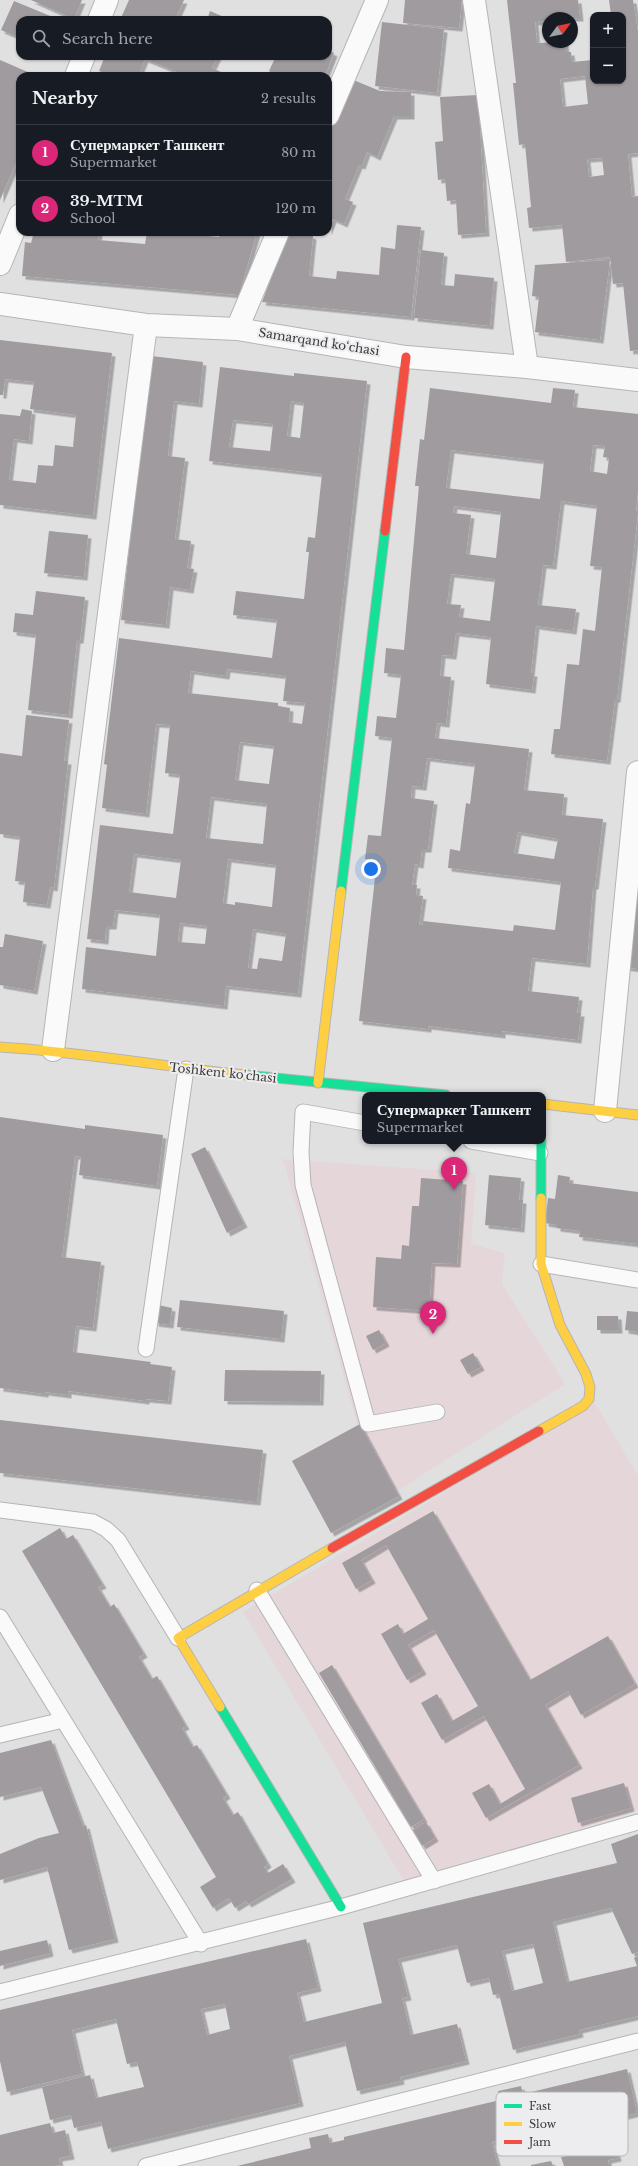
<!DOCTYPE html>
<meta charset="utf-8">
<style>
:root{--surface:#171b24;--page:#242831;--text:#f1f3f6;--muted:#9ea1a6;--line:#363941;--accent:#db2777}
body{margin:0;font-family:"Libre Baskerville",serif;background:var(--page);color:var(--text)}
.controls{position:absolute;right:12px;top:12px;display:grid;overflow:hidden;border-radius:8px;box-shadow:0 1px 3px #0004}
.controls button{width:36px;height:36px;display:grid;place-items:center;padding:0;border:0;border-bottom:1px solid var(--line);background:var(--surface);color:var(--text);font:20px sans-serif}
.compass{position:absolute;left:542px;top:12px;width:36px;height:36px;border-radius:50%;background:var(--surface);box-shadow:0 1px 3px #0004;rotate:57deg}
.you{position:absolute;left:371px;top:869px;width:14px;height:14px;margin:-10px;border:3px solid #fff;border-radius:50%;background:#1a73e8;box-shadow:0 0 0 6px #1a73e833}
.badge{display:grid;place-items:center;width:26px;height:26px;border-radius:50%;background:var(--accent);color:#fff;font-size:13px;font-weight:700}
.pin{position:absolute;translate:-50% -33px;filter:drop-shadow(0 1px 2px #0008)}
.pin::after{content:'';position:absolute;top:21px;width:14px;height:12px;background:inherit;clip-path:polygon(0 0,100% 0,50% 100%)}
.popup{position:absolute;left:362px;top:1092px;width:184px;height:52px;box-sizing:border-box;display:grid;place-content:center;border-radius:8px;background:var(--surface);filter:drop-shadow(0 1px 3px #0005);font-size:13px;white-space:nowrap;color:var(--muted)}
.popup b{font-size:15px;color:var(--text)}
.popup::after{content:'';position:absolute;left:50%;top:100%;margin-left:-8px;border:8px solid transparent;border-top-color:var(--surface)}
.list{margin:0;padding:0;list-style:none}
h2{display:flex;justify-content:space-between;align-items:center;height:52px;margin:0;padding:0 16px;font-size:17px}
h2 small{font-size:13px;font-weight:400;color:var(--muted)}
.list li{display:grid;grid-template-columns:26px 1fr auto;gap:12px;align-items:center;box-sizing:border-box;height:56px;padding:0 16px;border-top:1px solid var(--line)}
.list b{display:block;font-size:15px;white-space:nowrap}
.list p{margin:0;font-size:13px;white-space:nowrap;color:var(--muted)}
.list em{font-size:13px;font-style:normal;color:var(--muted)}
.icon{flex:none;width:22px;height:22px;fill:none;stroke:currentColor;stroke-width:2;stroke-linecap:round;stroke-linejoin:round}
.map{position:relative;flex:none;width:638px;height:2166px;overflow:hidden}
.search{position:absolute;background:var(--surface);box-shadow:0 1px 3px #0004;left:16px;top:16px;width:316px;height:44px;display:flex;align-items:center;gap:10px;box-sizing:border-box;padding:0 14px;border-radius:12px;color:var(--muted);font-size:15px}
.panel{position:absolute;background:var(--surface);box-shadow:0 1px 3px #0004;left:16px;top:72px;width:316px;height:164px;border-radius:12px}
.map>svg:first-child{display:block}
.education{fill:#e5d6d9}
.building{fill:#a09b9e;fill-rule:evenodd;filter:url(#shadow)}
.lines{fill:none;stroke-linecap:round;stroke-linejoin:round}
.lane-casing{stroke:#b5b5b6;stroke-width:17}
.street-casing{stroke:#b5b5b6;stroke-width:24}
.fast-casing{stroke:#b5b5b6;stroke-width:11}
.slow-casing{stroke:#b5b5b6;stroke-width:11}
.jam-casing{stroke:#b5b5b6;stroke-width:11}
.lane{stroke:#fafafa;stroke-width:15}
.street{stroke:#fafafa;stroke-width:22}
.fast{stroke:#16e098;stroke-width:9}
.slow{stroke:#ffcf43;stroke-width:9}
.jam{stroke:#f24e42;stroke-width:9}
.labels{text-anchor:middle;stroke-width:4;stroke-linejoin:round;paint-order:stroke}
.street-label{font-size:12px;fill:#3a3a3b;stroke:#edecef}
.key{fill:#edecef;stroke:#b7b7b9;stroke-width:1}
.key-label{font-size:11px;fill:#3a3a3b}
</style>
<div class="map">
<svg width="638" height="2166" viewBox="0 0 638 2166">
<defs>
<filter id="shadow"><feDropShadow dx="3.5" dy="3.5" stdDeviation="0" flood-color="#0004"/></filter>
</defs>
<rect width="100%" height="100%" fill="#e0e0e1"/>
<path class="education" d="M 283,1159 L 476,1173 L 471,1244 L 505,1253 L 502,1284 L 565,1384 L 394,1493 L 358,1428 Z
M 595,1403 L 638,1476 L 638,1809 L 407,1886 L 243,1612 Z"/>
<path class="building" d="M 31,0 L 82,0 L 74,19 Z
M 129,0 L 184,0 L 175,20 L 120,20 Z
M 405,0 L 462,0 L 459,28 L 403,23 Z
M 507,0 L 578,0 L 580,18 L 548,18 L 548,21 L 535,22 L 537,43 L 565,42 L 566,52 L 571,52 L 572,62 L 593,60 L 593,81 L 623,81 L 623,15 L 611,15 L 609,0 L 633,0 L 638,32 L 638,153 L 628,154 L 632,197 L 638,196 L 638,350 L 630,351 L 623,283 L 613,284 L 610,257 L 566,262 L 562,225 L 529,228 L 527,208 L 531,207 L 525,144 L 519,145 L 513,83 L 516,83 ZM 585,76 L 588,104 L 563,107 L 560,79 ZM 602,158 L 604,175 L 589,177 L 587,159 Z
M 14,1 L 60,20 L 20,20 L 20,38 L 1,30 Z
M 210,11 L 231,20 L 207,20 Z
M 382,22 L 444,29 L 437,93 L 375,86 Z
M 328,50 L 334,53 L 325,76 L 278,76 L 269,71 L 276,56 L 328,56 Z
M 105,56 L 218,56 L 212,68 L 230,76 L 175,76 L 177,72 L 145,59 L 138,76 L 111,76 L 99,71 Z
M 0,60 L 37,76 L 20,76 L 20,154 L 0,200 Z
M 351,79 L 380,91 L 411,92 L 411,116 L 394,116 L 377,157 L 367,152 L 362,166 L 359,165 L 345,199 L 353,202 L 344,224 L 333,219 L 328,232 L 328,135 Z
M 478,95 L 486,233 L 458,235 L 456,200 L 447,201 L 445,179 L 438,180 L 435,142 L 443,141 L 440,97 Z
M 397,225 L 421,227 L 411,317 L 262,302 L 289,232 L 301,232 L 313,236 L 309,276 L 336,279 L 337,271 L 379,275 L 381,247 L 395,249 Z
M 34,232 L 99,232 L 98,240 L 145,244 L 147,232 L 186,232 L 186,234 L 219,237 L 220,232 L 257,232 L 239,295 L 22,276 L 25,242 L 31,243 Z
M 421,250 L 444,253 L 441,285 L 454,286 L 455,274 L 494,278 L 490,326 L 414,318 Z
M 610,260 L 600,340 L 535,332 L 539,297 L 532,296 L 535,265 Z
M 0,340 L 112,353 L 93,516 L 0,505 L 0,414 L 20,416 L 22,409 L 32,411 L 29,441 L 14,439 L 9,480 L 36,483 L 38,465 L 53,466 L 55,445 L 73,447 L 76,415 L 30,409 L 34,382 L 5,379 L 3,395 L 0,395 Z
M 151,356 L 203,362 L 199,404 L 174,401 L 168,456 L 185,458 L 175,539 L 191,541 L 187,568 L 194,569 L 190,590 L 170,587 L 166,625 L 121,620 Z
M 220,367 L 294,376 L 294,373 L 367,381 L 298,994 L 226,986 L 224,1006 L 82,989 L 86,947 L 156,956 L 160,915 L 115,910 L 113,926 L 106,926 L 105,941 L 87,939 L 100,825 L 173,834 L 180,775 L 165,773 L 170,725 L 156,724 L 146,814 L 102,808 L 107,765 L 104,764 L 119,638 L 272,658 L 277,620 L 233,615 L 236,591 L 304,599 L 309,552 L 306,552 L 308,537 L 315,538 L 322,474 L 209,461 ZM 291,401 L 304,403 L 300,438 L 287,436 ZM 233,420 L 273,424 L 270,451 L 229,447 ZM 227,669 L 286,676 L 283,701 L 305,703 L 302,724 L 289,722 L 290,708 L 278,706 L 278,703 L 188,693 L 191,671 L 226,676 ZM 240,742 L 274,746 L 269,784 L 235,780 ZM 211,797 L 267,804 L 263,844 L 206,838 ZM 134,854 L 181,860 L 176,898 L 129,892 ZM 228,859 L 276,865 L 272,907 L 235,902 L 235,905 L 223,903 ZM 180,923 L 207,926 L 205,944 L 178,942 ZM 253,929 L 286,934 L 282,961 L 259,958 L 257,969 L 248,968 Z
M 430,388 L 551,403 L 553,388 L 575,390 L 573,407 L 638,414 L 638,490 L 636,511 L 638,511 L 638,513 L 617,699 L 615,699 L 607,761 L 551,754 L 554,729 L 560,729 L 567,664 L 579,665 L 583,629 L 595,631 L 602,567 L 590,566 L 597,506 L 561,501 L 553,566 L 543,565 L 538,605 L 576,609 L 573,631 L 536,626 L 531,673 L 534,673 L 532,690 L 486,684 L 491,637 L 456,633 L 453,656 L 442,655 L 440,676 L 451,677 L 446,724 L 437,723 L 435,738 L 529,749 L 524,790 L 564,794 L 562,815 L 603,819 L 595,886 L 593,886 L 587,964 L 532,958 L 528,991 L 579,997 L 577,1013 L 581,1013 L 578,1040 L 502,1031 L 502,1035 L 428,1026 L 428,1029 L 359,1021 L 377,860 L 365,859 L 368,835 L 381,836 L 392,738 L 375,736 L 377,716 L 396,718 L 401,675 L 384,673 L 386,648 L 404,650 L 419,486 L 415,486 L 420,439 L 424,440 ZM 593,445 L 605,446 L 603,457 L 609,458 L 607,474 L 590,471 ZM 451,450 L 544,461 L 540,499 L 446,488 ZM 454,506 L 501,512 L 496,558 L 466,554 L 471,515 L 453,513 ZM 451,574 L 495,579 L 490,621 L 459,617 L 461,605 L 447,604 ZM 427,758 L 475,764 L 470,804 L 466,803 L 460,851 L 450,849 L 448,868 L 561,882 L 555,930 L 514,925 L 513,931 L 423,921 L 423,925 L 419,925 L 423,896 L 416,895 L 417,885 L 412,885 L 415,864 L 420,865 L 422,849 L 428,849 L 434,801 L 411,798 L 412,786 L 423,787 ZM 518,832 L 558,839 L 554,859 L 514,853 Z
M 49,531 L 88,535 L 84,577 L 44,573 Z
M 36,591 L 85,597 L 80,640 L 77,640 L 69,715 L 28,710 L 36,635 L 13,632 L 15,613 L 33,615 Z
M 26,715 L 69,720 L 64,761 L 68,761 L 54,888 L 50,887 L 47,905 L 23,902 L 25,882 L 15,881 L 20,837 L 0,834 L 0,753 L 22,756 Z
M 638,875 L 638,969 L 624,967 Z
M 5,934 L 43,941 L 34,991 L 0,985 L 0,947 L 3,947 Z
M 0,1117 L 85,1129 L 85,1125 L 163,1135 L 157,1186 L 79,1175 L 81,1157 L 75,1156 L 62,1257 L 101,1262 L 93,1328 L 76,1326 L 73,1352 L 151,1362 L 150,1364 L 172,1367 L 168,1401 L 146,1399 L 146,1401 L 68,1391 L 68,1395 L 45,1392 L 45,1394 L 0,1388 Z
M 205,1147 L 244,1224 L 227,1233 L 191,1154 Z
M 489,1175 L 521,1178 L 519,1200 L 523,1200 L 521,1229 L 485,1225 Z
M 558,1175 L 570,1177 L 569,1183 L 638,1192 L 638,1244 L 579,1237 L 580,1231 L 557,1228 L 557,1225 L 545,1223 L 548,1198 L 555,1199 Z
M 421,1178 L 463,1181 L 457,1264 L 432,1263 L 429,1311 L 373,1307 L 376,1257 L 401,1259 L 402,1245 L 409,1246 L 412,1206 L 419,1206 Z
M 180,1300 L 284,1311 L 281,1339 L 177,1327 Z
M 158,1305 L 172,1308 L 170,1325 L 155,1323 Z
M 627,1311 L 638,1312 L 638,1332 L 625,1330 Z
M 597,1316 L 618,1316 L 619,1330 L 597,1330 Z
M 379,1330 L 386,1343 L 373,1350 L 366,1336 Z
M 473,1353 L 481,1367 L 468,1374 L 460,1360 Z
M 225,1370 L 321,1371 L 320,1402 L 224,1401 Z
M 0,1420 L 263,1450 L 257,1502 L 0,1473 Z
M 360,1424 L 399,1496 L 331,1533 L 292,1461 Z
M 433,1511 L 530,1680 L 608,1636 L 635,1684 L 581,1715 L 568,1691 L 545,1705 L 579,1765 L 486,1818 L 472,1793 L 489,1784 L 500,1804 L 525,1789 L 484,1716 L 442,1740 L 421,1703 L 437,1694 L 452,1721 L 478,1706 L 434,1630 L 408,1645 L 423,1671 L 407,1680 L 381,1634 L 398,1624 L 403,1634 L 428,1619 L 386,1545 L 361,1560 L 372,1580 L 356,1589 L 342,1563 Z
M 60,1528 L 66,1539 L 73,1535 L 103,1585 L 98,1587 L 110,1607 L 114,1604 L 144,1654 L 139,1657 L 152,1679 L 157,1676 L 186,1726 L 182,1728 L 193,1747 L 197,1745 L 227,1795 L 223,1798 L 233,1815 L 238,1812 L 268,1864 L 264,1867 L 268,1873 L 283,1864 L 292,1879 L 248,1904 L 246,1901 L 235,1908 L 229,1898 L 213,1908 L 200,1887 L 216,1877 L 22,1551 Z
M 332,1665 L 424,1819 L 411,1827 L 319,1673 Z
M 51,1740 L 83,1826 L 86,1825 L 115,1939 L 69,1950 L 47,1867 L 0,1880 L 0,1854 L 39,1838 L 59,1833 L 41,1787 L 0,1797 L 0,1753 Z
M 624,1783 L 631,1808 L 578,1823 L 571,1798 Z
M 426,1822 L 435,1838 L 422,1846 L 413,1830 Z
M 638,1834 L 638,1952 L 632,1954 L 611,1908 L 553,1922 L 567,1982 L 637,1966 L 634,1958 L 638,1956 L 638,2016 L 579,2030 L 580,2034 L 513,2050 L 499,1994 L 493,1995 L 489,1978 L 467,1983 L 457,1945 L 398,1959 L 408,1997 L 402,1998 L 411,2035 L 457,2024 L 466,2061 L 400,2077 L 401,2081 L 357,2091 L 345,2042 L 289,2056 L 300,2103 L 108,2149 L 101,2122 L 74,2128 L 71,2115 L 50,2120 L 42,2087 L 90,2075 L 96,2098 L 144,2087 L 137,2062 L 127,2064 L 116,2019 L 72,2030 L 82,2074 L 7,2092 L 0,2061 L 0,2010 L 306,1939 L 318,1988 L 297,1993 L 304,2022 L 382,2003 L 363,1923 L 617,1863 L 611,1844 ZM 533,1944 L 543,1983 L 512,1991 L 502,1951 ZM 225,2004 L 230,2029 L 207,2035 L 201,2009 Z
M 47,1940 L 50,1953 L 0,1966 L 0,1951 Z
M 627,2069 L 637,2113 L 609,2120 L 618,2158 L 608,2160 L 609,2166 L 564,2166 L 561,2157 L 567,2156 L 559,2126 L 492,2142 L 498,2166 L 237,2166 L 311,2148 L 309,2138 L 328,2134 L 330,2143 L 344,2140 L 344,2137 L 500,2100 L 498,2091 L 521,2086 L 523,2094 Z
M 50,2123 L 53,2133 L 65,2130 L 71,2156 L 59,2158 L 60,2165 L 54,2166 L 0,2166 L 0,2135 Z
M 551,2161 L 553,2166 L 531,2166 L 531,2165 Z"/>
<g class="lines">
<g class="lane-casing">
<path id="lane" d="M 365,1123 L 303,1112 L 301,1152 L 303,1185 L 368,1424 L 437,1412
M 471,1141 L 540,1153
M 541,1264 L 638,1280
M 146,1349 L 186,1069
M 0,1510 L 93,1522 L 106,1529 L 118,1540 L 178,1638
M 257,1590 L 434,1881
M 0,1617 L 201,1944
M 0,1735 L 63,1720
M 0,1992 L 341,1907 L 638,1822
M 146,2166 L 638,2041"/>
</g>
<g class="street-casing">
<path id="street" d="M 474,0 L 527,367
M 99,20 L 107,0
M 76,76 L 84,56
M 328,115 L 377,0
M 0,264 L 20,215
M 0,304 L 146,325 L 237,329 L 406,357 L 527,367 L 638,380
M 237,329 L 278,232
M 53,1050 L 146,325
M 605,1111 L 638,772"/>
</g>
<g class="fast-casing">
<path id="fast" d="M 341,891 L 385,531
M 247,1075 L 446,1095
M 541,1141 L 541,1198
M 220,1707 L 341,1907"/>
</g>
<g class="slow-casing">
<path id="slow" d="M 0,1047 C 83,1052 165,1067 247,1075
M 318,1083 L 341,891
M 543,1104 L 638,1115
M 539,1431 L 583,1406 L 589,1399 L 590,1387 L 586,1374 L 560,1325 L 541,1264 L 541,1198
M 220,1707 L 178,1638 L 332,1548"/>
</g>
<g class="jam-casing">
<path id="jam" d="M 385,531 L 406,357
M 332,1548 L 539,1431"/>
</g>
<use href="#lane" class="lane"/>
<use href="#street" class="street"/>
<use href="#fast" class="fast"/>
<use href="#slow" class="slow"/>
<use href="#jam" class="jam"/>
</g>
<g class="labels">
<g class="street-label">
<text transform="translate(319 342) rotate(9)" y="4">Samarqand ko‘chasi</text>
<text transform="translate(223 1073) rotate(6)" y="4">Toshkent ko'chasi</text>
</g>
</g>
<rect x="496" y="2092" width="132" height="64" rx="6" class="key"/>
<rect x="504" y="2104" width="18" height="4" fill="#16e098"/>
<rect x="504" y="2122" width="18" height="4" fill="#ffcf43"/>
<rect x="504" y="2140" width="18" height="4" fill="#f24e42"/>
<g class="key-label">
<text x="529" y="2110">Fast</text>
<text x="529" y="2128">Slow</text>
<text x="529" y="2146">Jam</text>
</g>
</svg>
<div class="controls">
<button>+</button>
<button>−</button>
</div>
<svg class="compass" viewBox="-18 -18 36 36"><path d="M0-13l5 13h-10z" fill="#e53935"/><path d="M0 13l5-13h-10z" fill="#9ea1a6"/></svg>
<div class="you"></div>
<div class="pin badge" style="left:454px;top:1190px">1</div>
<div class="popup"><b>Супермаркет Ташкент</b>Supermarket</div>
<div class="pin badge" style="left:433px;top:1334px">2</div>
<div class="search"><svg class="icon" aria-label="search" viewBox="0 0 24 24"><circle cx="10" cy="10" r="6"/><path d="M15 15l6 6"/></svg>Search here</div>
<section class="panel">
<h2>Nearby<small>2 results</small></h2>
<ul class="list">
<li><span class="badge">1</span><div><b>Супермаркет Ташкент</b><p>Supermarket</p></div><em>80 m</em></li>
<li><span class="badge">2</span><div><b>39-MTM</b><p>School</p></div><em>120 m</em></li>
</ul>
</section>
</div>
